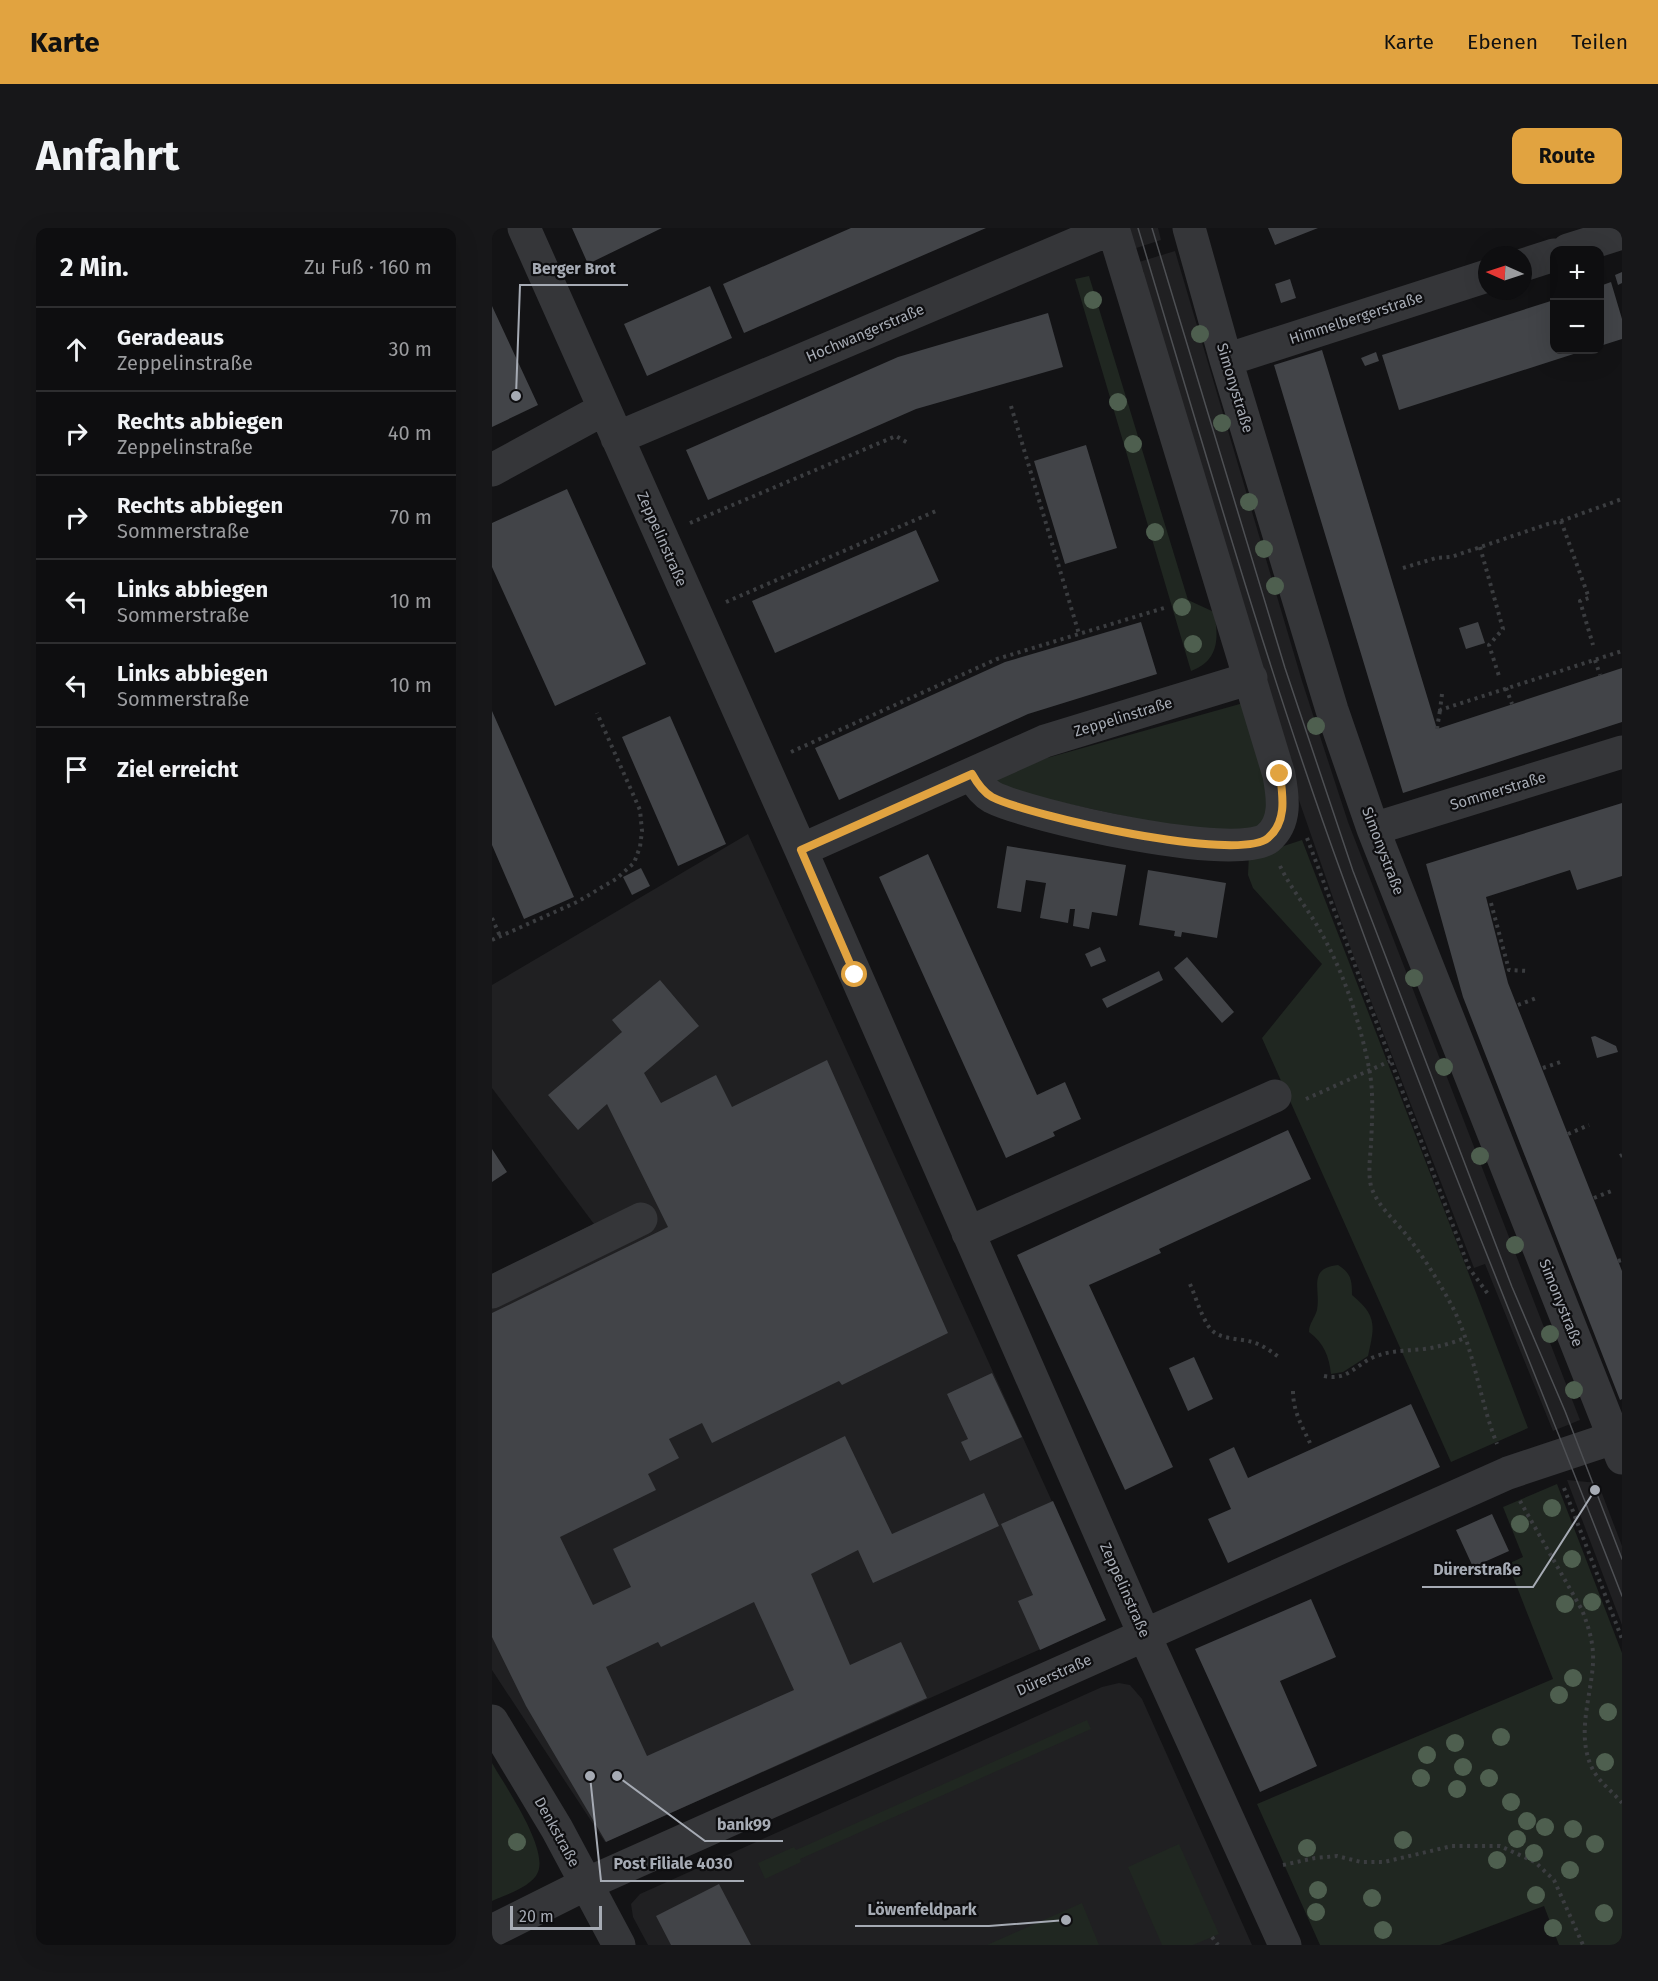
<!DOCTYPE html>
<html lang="de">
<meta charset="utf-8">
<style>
:root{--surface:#0e0e10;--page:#171719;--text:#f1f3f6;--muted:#9b9c9f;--line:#2e2e30;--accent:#e1a340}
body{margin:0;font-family:"Fira Sans",sans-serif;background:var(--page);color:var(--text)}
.controls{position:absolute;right:18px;top:18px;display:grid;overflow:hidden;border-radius:12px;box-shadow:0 6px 24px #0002}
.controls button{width:54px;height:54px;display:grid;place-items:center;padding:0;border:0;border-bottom:2px solid var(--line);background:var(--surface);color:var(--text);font:30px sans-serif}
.compass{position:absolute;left:986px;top:18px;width:54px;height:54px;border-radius:50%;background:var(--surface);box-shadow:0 6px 24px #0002;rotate:273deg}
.scale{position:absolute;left:18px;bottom:15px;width:92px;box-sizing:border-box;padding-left:6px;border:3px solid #a6abb4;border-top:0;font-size:16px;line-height:21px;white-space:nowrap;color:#a6abb4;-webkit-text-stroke:4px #0e0e10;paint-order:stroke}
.stop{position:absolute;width:18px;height:18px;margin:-14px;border:4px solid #e1a340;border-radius:50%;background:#fff}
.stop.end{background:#e1a340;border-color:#fff;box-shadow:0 2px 6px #0008}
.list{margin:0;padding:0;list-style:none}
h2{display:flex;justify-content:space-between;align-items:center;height:78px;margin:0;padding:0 24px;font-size:26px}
h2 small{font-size:20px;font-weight:400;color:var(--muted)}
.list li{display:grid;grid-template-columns:39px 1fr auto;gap:18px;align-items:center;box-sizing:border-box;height:84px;padding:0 24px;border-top:2px solid var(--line)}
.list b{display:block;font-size:22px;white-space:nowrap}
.list p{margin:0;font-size:20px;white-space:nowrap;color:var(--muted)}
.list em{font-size:20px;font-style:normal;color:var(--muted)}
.icon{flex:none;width:33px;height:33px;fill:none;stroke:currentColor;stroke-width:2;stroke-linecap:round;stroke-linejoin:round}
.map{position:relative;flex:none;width:1130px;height:1717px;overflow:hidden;border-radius:12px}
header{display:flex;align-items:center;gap:36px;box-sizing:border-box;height:84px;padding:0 30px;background:var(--accent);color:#111}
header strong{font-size:28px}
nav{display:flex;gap:33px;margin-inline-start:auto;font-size:21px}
.intro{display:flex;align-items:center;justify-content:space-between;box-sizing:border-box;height:144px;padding:0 36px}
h1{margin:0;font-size:42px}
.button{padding:15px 27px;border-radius:12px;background:var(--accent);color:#111;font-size:21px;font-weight:700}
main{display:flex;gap:36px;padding:0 36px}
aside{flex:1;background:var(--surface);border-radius:12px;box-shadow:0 6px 24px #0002}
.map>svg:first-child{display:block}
.built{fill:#202022}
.green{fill:#202721}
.building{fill:#424448;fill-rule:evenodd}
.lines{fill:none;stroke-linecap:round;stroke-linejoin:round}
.path{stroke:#3b3d40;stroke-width:4;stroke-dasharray:3 4.5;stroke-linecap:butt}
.minor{stroke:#353639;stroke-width:33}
.tram{stroke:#4e5054;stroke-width:1.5}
.tree{fill:#4e5f4f}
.route{stroke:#e1a340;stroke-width:8}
.labels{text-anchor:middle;stroke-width:4.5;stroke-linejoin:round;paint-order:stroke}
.street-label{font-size:15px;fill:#a6abb4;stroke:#0e0e10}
.leader{fill:none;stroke:#a6abb4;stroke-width:2}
.callout-dot{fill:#a6abb4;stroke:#0e0e10;stroke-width:2}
.callout-label{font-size:16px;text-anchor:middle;font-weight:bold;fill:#a6abb4;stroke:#0e0e10;stroke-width:4.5;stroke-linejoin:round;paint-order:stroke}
</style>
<header>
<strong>Karte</strong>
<nav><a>Karte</a><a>Ebenen</a><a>Teilen</a></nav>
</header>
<div class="intro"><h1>Anfahrt</h1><a class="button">Route</a></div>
<main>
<aside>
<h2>2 Min.<small>Zu Fuß · 160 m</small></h2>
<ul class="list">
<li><svg class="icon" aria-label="ahead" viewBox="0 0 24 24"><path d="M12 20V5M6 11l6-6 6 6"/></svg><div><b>Geradeaus</b><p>Zeppelinstraße</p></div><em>30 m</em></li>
<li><svg class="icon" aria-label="right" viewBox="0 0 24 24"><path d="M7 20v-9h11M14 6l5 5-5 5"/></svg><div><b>Rechts abbiegen</b><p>Zeppelinstraße</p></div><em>40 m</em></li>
<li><svg class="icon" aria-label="right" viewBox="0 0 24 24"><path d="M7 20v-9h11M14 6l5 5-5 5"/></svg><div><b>Rechts abbiegen</b><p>Sommerstraße</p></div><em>70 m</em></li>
<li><svg class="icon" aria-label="left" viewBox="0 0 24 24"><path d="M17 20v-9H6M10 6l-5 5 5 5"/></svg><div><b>Links abbiegen</b><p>Sommerstraße</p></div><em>10 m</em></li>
<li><svg class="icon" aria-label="left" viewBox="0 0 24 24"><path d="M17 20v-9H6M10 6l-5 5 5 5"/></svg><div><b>Links abbiegen</b><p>Sommerstraße</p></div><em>10 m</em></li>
<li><svg class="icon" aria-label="arrive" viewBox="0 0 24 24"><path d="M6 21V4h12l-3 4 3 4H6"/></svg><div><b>Ziel erreicht</b></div></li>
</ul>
</aside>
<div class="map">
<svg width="1130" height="1717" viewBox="0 0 1130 1717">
<rect width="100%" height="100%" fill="#131315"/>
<path class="built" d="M 634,0 L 666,0 L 669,12 L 635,23 Z
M 683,23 L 810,453 L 856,594 L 1088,1192 L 1061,1203 L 993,1036 L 982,1040 L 857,716 L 770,466 L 642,48 L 652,44 L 647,34 Z
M 256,606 L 614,1392 L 113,1614 L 0,1442 L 0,1046 L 102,996 L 0,860 L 0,757 Z
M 1075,1252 L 1106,1255 L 1130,1318 L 1130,1397 Z
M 627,1455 L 638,1457 L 650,1471 L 760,1717 L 156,1717 L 141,1689 L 139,1676 L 148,1666 L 610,1459 Z"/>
<path class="green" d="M 597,48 L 696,372 L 722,384 C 727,410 727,433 699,443 L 583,51 Z
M 755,474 L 780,551 L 773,600 L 730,609 L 511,562 L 504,551 L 555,530 Z
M 810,612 L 1036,1200 L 959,1234 L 770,810 L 830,736 L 761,660 L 756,647 L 757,626 L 770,625 Z
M 846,1037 C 859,1045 860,1052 860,1067 C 885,1088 883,1097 876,1128 L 851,1144 L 839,1146 C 837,1128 832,1115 817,1104 C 817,1095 823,1090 825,1082 C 829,1062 815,1040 846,1037 Z
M 1065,1256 L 1130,1425 L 1130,1717 L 1067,1717 L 1052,1678 L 948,1717 L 828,1717 L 765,1576 L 1061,1451 L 1016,1336 L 1031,1329 L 1011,1279 Z
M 595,1492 L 599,1501 L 308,1631 L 309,1634 L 273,1651 L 266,1635 L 302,1619 L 304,1622 Z
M 0,1535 C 13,1558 56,1619 46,1644 C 40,1659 13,1667 0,1673 Z
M 687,1616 L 727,1706 L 701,1717 L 670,1717 L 636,1639 Z
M 590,1675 L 607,1717 L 495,1717 Z"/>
<path class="building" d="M 80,0 L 170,0 L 96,36 Z
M 359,0 L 494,0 L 252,105 L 231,56 Z
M 776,0 L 826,0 L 783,17 Z
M 1130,44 L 1130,55 L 1126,57 L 1123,47 Z
M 798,51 L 804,70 L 789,75 L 783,56 Z
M 1119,54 L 1130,91 L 1130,111 L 1108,118 L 1108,58 Z
M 218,58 L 240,110 L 155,148 L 132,96 Z
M 1062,72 L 1062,122 L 1094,122 L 907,182 L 890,127 Z
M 0,78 L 46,177 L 0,199 Z
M 556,85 L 571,139 L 424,181 L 216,272 L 194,222 L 406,129 Z
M 830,122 L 945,501 L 1130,440 L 1130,494 L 911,565 L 782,137 Z
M 884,124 L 887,133 L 873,138 L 869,130 Z
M 594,217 L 625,320 L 573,336 L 542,233 Z
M 75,261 L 154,436 L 63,478 L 0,339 L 0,295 Z
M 424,302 L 447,353 L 283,425 L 260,373 Z
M 649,394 L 665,446 L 536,486 L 347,572 L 323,520 L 513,434 Z
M 986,394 L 993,415 L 974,421 L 967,400 Z
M 0,483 L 82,669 L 32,691 L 0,617 Z
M 178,488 L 234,616 L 186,638 L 130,509 Z
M 1130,575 L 1130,648 L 1085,662 L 1078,642 L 994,669 L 1016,755 L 1130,1043 L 1130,1171 L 1128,1172 L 971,769 L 934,636 Z
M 515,618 L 634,637 L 625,688 L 600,684 L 597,701 L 581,698 L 583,681 L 578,681 L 576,695 L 548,690 L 554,655 L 534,652 L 529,684 L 505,680 Z
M 436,626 L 545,867 L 573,854 L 589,891 L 561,904 L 563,908 L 514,930 L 387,649 Z
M 149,640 L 158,658 L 140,667 L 131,649 Z
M 656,642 L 734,655 L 725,710 L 690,704 L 689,709 L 682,708 L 683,703 L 647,697 Z
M 608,719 L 614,733 L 599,739 L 593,726 Z
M 695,729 L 742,784 L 730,795 L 682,740 Z
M 667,743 L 671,752 L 615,780 L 610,771 Z
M 168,752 L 207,798 L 152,845 L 169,875 L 224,847 L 240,879 L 335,832 L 456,1105 L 350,1157 L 347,1153 L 220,1215 L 210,1195 L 177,1211 L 187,1230 L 156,1246 L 164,1262 L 68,1309 L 101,1377 L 139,1359 L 121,1321 L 353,1208 L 400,1306 L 492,1265 L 507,1298 L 381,1355 L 366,1322 L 319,1346 L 358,1437 L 409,1414 L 435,1470 L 114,1614 L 34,1478 L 0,1409 L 0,1085 L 176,999 L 115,876 L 86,902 L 56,867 L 130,804 L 120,792 ZM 262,1374 L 302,1462 L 155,1528 L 114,1439 L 166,1414 L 169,1419 Z
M 1103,808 L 1124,818 L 1126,824 L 1105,830 L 1099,809 Z
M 796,902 L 819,951 L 667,1021 L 669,1025 L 597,1057 L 681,1239 L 633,1262 L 525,1027 Z
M 0,921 L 15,944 L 0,954 Z
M 702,1129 L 721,1171 L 696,1183 L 677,1140 Z
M 500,1145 L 530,1209 L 478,1233 L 469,1214 L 476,1211 L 455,1166 Z
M 919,1176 L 948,1239 L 736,1335 L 716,1291 L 739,1281 L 717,1231 L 742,1219 L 756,1250 Z
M 561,1273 L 614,1392 L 548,1422 L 526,1373 L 541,1367 L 509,1296 Z
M 1000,1286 L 1017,1323 L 981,1339 L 964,1302 Z
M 819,1371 L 844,1429 L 788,1453 L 825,1538 L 768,1564 L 703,1421 Z
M 227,1656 L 259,1717 L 179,1717 L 164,1688 Z"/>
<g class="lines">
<path class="path" d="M 519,178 L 587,406
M 1069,293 L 1097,370 L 1088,373 L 1101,417
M 198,295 L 404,208 L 416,215
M 988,319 L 1011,401 L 997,417 L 1007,448
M 911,340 L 944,330 L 959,329 L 1056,296 L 1069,293 L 1130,271
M 234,374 L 444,283
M 1103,432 L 1108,447
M 1014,460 L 1020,476
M 950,466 L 948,482 L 1130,423
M 945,501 L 948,482
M 299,524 L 505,431 L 672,380
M 815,610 L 977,1040 L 996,1066
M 788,638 C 800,663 818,683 831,708 C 853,748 868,795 877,840 C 882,865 880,892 879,917 C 878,930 876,945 879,958 C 885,978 904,993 916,1009 C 933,1031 947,1054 960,1078 C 983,1123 987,1171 1005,1216
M 999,675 L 1017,742 L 1036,743
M 0,690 L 8,708
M 0,712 L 85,674 L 124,651 L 142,635 L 148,619 L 150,603 L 148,582 L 105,485
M 1026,777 L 1047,769
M 1051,840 L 1071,833
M 814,871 L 898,833
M 1076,906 L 1097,897
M 1128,928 L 1130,927
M 1102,970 L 1122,962
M 1126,1033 L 1130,1032
M 698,1056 C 704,1070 709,1087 717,1099 C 726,1112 746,1110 760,1114 C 771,1117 780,1124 788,1130
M 832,1148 C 856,1153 863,1137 882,1129 C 899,1122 915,1123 932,1121 C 947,1119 960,1115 973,1110
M 801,1163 C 801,1183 810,1198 818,1215
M 1072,1260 L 1130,1411
M 1028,1273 L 1090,1382 C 1097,1400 1102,1416 1101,1435 C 1099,1470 1084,1506 1100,1540 C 1106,1553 1121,1564 1130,1575
M 791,1637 L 823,1630 L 845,1628 L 869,1634 L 892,1634 L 960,1618 L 1008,1618 L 1043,1634 L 1062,1652 L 1091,1717
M 720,1709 L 726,1717"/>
<path class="minor" d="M 32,0 L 309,622 L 652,1406 L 793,1717
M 697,0 L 734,132 L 840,482 L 881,601 L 1130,1230
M 1076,22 L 1130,5
M 1031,37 L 1062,27
M 734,132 L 995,48
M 125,210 L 621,0
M 0,242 L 112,181
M 480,546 C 485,555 491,564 500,569 C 537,588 746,635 776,610 C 795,594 791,569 787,547 L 621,0
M 881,601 L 1130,524
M 309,622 L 553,513 L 759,450
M 476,1005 L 783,868
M 0,1064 L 149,991
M 0,1493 L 65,1601 L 127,1717
M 0,1703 L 94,1656 L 1016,1245 L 1130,1207"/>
<path class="tram" d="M 646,0 C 711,216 773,435 850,647 C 937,890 1037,1128 1130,1368
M 660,0 L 793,440 L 861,643 L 1020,1059 L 1073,1183 L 1130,1331"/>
</g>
<g class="tree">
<circle cx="601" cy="72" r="9"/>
<circle cx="708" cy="106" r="9"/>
<circle cx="626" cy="174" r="9"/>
<circle cx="730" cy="195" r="9"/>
<circle cx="641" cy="216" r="9"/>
<circle cx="757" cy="274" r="9"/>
<circle cx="663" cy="304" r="9"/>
<circle cx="772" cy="321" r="9"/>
<circle cx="783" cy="358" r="9"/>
<circle cx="690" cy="379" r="9"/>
<circle cx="701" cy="416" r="9"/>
<circle cx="824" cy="498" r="9"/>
<circle cx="922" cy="750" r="9"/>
<circle cx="952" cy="839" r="9"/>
<circle cx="988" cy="928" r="9"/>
<circle cx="1023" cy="1017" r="9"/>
<circle cx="1058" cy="1106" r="9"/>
<circle cx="1082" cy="1162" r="9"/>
<circle cx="1060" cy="1280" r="9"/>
<circle cx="1028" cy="1296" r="9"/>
<circle cx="1080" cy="1331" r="9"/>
<circle cx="1100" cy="1374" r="9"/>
<circle cx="1073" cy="1376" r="9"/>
<circle cx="1081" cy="1450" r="9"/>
<circle cx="1067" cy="1467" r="9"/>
<circle cx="1116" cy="1484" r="9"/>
<circle cx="1009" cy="1509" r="9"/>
<circle cx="963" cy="1515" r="9"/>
<circle cx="935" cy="1527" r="9"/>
<circle cx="1113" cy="1534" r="9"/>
<circle cx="971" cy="1539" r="9"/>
<circle cx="929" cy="1550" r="9"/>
<circle cx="997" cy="1550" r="9"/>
<circle cx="965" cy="1561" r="9"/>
<circle cx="1019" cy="1574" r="9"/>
<circle cx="1035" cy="1593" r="9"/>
<circle cx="1053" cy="1599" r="9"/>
<circle cx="1081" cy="1601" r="9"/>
<circle cx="1025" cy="1611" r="9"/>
<circle cx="911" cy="1612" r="9"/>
<circle cx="25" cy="1614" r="9"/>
<circle cx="1103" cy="1616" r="9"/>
<circle cx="815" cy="1620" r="9"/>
<circle cx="1042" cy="1625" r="9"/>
<circle cx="1005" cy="1632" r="9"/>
<circle cx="1078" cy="1642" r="9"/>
<circle cx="826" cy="1662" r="9"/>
<circle cx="1044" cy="1667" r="9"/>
<circle cx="880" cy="1670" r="9"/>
<circle cx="824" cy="1684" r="9"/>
<circle cx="1112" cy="1685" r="9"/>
<circle cx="1061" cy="1700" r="9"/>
<circle cx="891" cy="1702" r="9"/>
</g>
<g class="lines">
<path class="route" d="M 363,747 L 309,622 L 480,546 C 485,555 491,564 500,569 C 537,588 746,635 776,610 C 795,594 791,569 788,546"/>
</g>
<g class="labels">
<g class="street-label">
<text transform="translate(864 90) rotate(-18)" y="5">Himmelbergerstraße</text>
<text transform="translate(373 105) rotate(-23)" y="5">Hochwangerstraße</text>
<text transform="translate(743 160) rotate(73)" y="5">Simonystraße</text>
<text transform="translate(170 311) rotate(66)" y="5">Zeppelinstraße</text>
<text transform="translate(631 489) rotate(-17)" y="5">Zeppelinstraße</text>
<text transform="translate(1006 563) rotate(-17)" y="5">Sommerstraße</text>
<text transform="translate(891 623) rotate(69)" y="5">Simonystraße</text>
<text transform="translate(1069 1075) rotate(68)" y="5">Simonystraße</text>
<text transform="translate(633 1362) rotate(66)" y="5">Zeppelinstraße</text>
<text transform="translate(562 1447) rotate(-24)" y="5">Dürerstraße</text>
<text transform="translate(65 1604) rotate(61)" y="5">Denkstraße</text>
</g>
</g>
<path class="leader" d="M24 168L28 57H136M1103 1262L1041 1359H930M125 1548L213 1613H291M98 1548L109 1653H252M574 1692L497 1698H363"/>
<g class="callout-dot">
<circle cx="24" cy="168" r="6"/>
<circle cx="1103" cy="1262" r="6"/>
<circle cx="125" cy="1548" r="6"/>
<circle cx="98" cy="1548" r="6"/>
<circle cx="574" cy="1692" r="6"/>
</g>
<g class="callout-label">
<text x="82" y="46">Berger Brot</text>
<text x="985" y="1347">Dürerstraße</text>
<text x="252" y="1602">bank99</text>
<text x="181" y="1641">Post Filiale 4030</text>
<text x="430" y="1687">Löwenfeldpark</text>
</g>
</svg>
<div class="controls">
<button>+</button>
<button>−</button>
</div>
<svg class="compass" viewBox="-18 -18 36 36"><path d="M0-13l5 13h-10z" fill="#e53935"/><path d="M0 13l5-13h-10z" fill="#9b9c9f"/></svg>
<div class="scale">20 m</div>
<div class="stop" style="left:363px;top:747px"></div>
<div class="stop end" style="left:788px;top:546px"></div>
</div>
</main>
